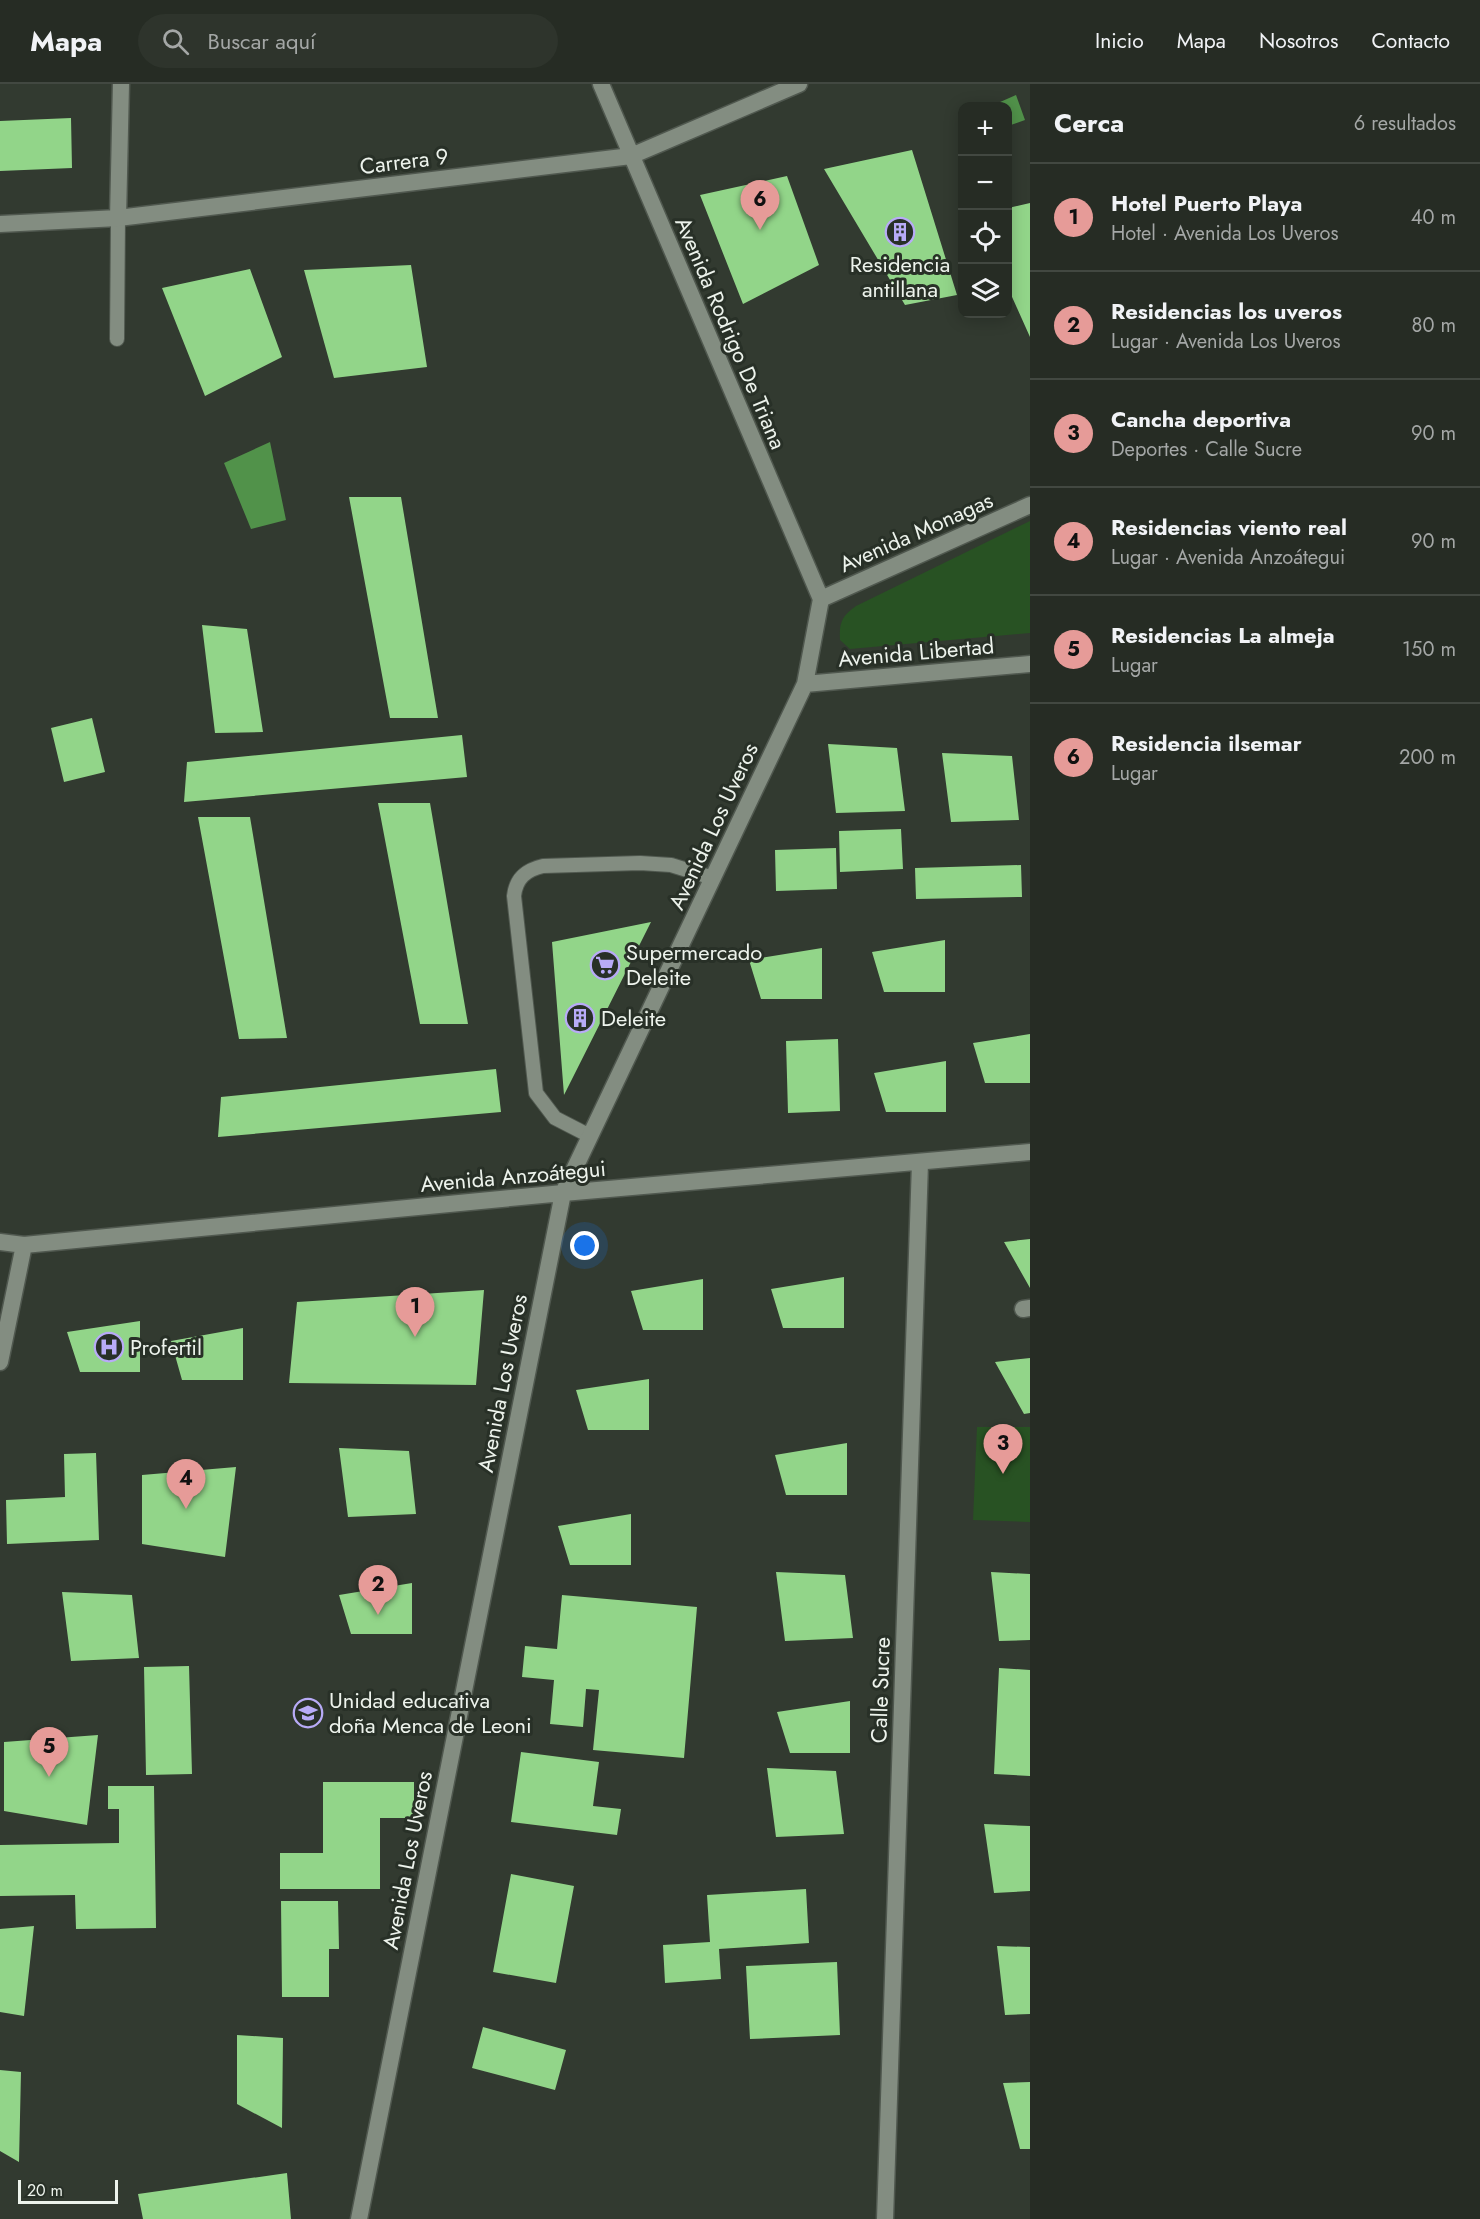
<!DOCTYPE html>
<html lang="es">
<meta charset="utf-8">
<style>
:root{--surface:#262c24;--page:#2e342c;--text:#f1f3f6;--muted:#a4a7a6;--line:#424841;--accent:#e69b98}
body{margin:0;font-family:Jost,sans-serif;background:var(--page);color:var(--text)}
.controls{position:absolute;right:18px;top:18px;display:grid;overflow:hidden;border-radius:12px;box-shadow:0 3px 15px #0003}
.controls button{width:54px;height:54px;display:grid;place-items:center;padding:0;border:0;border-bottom:2px solid var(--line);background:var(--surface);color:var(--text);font:30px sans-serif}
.scale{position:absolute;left:18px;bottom:15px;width:100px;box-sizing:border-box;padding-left:6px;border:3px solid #edf3ec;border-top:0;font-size:16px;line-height:21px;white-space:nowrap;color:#edf3ec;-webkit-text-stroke:4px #283027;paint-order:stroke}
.you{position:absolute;left:585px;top:1162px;width:21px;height:21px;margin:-15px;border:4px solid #fff;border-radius:50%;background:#1a73e8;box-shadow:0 0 0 9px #1a73e833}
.badge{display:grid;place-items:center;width:39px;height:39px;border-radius:50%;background:var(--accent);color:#111;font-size:20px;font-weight:700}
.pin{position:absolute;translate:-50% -50px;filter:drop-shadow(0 2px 3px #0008)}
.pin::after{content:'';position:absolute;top:32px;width:21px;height:18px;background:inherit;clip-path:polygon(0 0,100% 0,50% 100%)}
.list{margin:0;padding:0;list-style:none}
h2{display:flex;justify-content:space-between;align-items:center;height:78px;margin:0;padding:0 24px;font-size:26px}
h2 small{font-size:20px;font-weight:400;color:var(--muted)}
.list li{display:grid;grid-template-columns:39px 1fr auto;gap:18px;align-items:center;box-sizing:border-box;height:108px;padding:0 24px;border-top:2px solid var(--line)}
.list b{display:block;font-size:22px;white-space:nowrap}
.list p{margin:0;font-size:20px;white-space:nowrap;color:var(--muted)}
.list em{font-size:20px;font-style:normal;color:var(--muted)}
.icon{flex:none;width:33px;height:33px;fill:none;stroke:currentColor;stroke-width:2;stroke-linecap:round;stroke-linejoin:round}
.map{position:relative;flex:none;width:1030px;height:2135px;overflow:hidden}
header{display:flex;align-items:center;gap:36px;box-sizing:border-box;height:84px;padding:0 30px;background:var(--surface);border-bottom:2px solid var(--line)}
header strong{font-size:28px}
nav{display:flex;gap:33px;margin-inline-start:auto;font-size:21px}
.search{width:420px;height:54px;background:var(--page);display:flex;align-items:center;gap:15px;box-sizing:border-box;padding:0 21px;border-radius:33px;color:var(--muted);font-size:22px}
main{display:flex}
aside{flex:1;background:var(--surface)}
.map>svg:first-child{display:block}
.green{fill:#285223}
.water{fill:#51924a}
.building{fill:#92d589}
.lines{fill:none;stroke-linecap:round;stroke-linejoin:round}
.service-casing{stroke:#50584f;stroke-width:16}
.minor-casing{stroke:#50584f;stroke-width:19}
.service{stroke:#838d81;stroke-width:14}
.minor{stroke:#838d81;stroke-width:16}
.labels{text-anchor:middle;stroke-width:6;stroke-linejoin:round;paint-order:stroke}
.street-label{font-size:22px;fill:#edf3ec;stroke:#283027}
.poi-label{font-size:22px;fill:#edf3ec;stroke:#283027;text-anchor:start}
</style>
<header>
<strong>Mapa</strong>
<div class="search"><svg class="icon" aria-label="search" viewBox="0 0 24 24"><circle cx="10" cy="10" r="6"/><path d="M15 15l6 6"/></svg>Buscar aquí</div>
<nav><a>Inicio</a><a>Mapa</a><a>Nosotros</a><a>Contacto</a></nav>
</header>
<main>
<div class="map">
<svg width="1030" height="2135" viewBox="0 0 1030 2135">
<rect width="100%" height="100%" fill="#323a30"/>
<path class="green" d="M 1030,437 L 1030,549 L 850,565 L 840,556 C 839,538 842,532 856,522 Z
M 977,1343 L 1030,1343 L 1030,1438 L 973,1436 Z"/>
<path class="water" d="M 1016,11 L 1025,36 L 1008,42 L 1008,22 L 991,22 Z
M 270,358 L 286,436 L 251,445 L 224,379 Z"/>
<path class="building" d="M 71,34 L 72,84 L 0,87 L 0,37 Z
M 912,66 L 957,211 L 905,221 L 824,85 Z
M 787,92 L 819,181 L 743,220 L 700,111 Z
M 1030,119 L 1030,253 L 1008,204 L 1008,124 Z
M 411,181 L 427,283 L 334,294 L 304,186 Z
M 250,185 L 282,273 L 205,312 L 162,204 Z
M 349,413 L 401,413 L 438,634 L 390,634 Z
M 202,541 L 247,545 L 263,648 L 215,649 Z
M 92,634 L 105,688 L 64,698 L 51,644 Z
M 462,651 L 467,693 L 184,718 L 187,678 Z
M 828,660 L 897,664 L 905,727 L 836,729 Z
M 942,669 L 1012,672 L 1019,736 L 951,738 Z
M 378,719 L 430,719 L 468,940 L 420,940 Z
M 198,733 L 250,733 L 287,954 L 239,955 Z
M 901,745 L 903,785 L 840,788 L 839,747 Z
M 836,764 L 837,805 L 776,807 L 775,766 Z
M 1021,781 L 1022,813 L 916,815 L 915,784 Z
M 651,838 L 564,1011 L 552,858 Z
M 945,856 L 945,908 L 884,908 L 872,868 Z
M 822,864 L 822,915 L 761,915 L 749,876 Z
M 1030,950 L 1030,999 L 985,999 L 973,959 Z
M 838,955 L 840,1027 L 788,1029 L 786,957 Z
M 946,977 L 946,1028 L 886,1028 L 874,989 Z
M 496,985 L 501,1028 L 218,1053 L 221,1013 Z
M 1030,1155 L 1030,1204 L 1004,1158 Z
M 844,1193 L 844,1244 L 783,1244 L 771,1205 Z
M 703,1195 L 703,1246 L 643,1246 L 631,1207 Z
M 484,1206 L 476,1301 L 289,1299 L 297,1218 Z
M 140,1237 L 140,1288 L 80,1288 L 67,1248 Z
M 243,1244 L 243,1296 L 182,1296 L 171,1257 Z
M 1030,1274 L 1030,1329 L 1024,1330 L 995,1278 Z
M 649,1295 L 649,1346 L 588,1346 L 576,1306 Z
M 847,1359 L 847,1411 L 786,1411 L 775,1371 Z
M 339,1364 L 409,1367 L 416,1430 L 348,1433 Z
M 96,1369 L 99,1456 L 7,1460 L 6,1416 L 65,1413 L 64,1370 Z
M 236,1383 L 225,1473 L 142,1460 L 142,1391 Z
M 631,1430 L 631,1481 L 570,1481 L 558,1442 Z
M 776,1488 L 845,1491 L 853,1554 L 785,1557 Z
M 991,1488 L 1030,1490 L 1030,1556 L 999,1557 Z
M 412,1499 L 412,1550 L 351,1550 L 339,1511 Z
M 62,1508 L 132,1511 L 139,1574 L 71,1577 Z
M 562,1511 L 697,1523 L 684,1674 L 593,1666 L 599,1606 L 586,1605 L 583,1643 L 550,1640 L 554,1596 L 522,1593 L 525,1562 L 557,1565 Z
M 189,1582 L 192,1690 L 146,1691 L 144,1583 Z
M 999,1584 L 1030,1586 L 1030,1692 L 994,1690 Z
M 850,1617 L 850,1669 L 790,1669 L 777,1628 Z
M 98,1651 L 87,1741 L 4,1727 L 4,1658 Z
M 521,1668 L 599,1678 L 593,1722 L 621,1725 L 617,1751 L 511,1738 Z
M 767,1684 L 836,1687 L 844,1750 L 776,1753 Z
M 323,1698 L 414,1698 L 414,1734 L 380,1734 L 380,1805 L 280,1805 L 280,1769 L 323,1769 Z
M 108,1702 L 154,1702 L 156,1844 L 76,1845 L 75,1811 L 0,1812 L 0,1761 L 119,1759 L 119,1725 L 108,1725 Z
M 984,1740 L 1030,1742 L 1030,1807 L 994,1809 Z
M 511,1790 L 574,1802 L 556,1899 L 493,1888 Z
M 806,1805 L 809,1859 L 719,1865 L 721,1895 L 665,1899 L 663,1861 L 710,1858 L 707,1811 Z
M 281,1817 L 338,1817 L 339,1865 L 329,1865 L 329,1913 L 282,1913 Z
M 34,1842 L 24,1932 L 0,1928 L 0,1845 Z
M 997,1862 L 1030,1863 L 1030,1930 L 1005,1931 Z
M 837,1878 L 840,1951 L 750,1955 L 746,1882 Z
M 483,1943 L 566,1966 L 555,2006 L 472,1984 Z
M 237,1951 L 283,1954 L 282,2044 L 237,2020 Z
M 0,1986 L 21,1988 L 19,2078 L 0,2067 Z
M 1030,1998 L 1030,2065 L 1020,2065 L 1003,1999 Z
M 287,2089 L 291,2135 L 143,2135 L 138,2110 Z"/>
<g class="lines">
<g class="service-casing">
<path id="service" d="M 117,255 L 118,134
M 590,1052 L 555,1034 L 536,1009 L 514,812 C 516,794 526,786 543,782 L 640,779 L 671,781 L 713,794"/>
</g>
<g class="minor-casing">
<path id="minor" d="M 601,0 L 821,515
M 118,134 L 121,0
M 0,140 L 118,134 L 631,72 L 799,0
M 821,515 L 1030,421
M 805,600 L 1030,580
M 0,1158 L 24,1161 L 563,1109 L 1030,1068
M 1023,1225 L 1030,1224
M 0,1278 L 24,1161
M 359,2135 L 563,1109 L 805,600 L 821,515
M 885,2135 L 920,1079"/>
</g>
<use href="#service" class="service"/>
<use href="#minor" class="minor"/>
</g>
<defs>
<g id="building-ring" transform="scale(1.5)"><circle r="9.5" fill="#283027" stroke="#b8abf7" stroke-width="1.5"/><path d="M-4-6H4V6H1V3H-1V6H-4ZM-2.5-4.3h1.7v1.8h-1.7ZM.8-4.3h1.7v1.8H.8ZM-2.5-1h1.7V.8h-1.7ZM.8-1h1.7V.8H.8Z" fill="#b8abf7"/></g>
<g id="supermarket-ring" transform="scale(1.5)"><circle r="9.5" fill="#283027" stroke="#b8abf7" stroke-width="1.5"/><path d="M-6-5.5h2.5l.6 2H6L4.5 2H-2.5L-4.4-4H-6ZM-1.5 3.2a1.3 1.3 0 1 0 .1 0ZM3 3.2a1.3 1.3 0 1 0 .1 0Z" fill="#b8abf7"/></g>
<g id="hospital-ring" transform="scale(1.5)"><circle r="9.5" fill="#283027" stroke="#b8abf7" stroke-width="1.5"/><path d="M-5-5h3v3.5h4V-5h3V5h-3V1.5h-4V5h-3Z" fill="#b8abf7"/></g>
<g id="school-ring" transform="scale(1.5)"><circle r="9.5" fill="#283027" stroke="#b8abf7" stroke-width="1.5"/><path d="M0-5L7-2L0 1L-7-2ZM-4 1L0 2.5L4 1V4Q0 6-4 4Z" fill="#b8abf7"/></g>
</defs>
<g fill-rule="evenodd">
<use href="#building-ring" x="900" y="148"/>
<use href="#supermarket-ring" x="605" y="881"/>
<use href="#building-ring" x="580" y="934"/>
<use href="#hospital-ring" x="109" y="1263"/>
<use href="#school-ring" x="308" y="1629"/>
</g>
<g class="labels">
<g class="street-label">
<text transform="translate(404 77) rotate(-7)" y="8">Carrera 9</text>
<text transform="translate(731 249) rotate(67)" y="8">Avenida Rodrigo De Triana</text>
<text transform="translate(916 448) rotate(-24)" y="8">Avenida Monagas</text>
<text transform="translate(916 568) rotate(-5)" y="8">Avenida Libertad</text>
<text transform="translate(713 742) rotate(-65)" y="8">Avenida Los Uveros</text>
<text transform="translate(513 1092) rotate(-5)" y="8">Avenida Anzoátegui</text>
<text transform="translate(502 1299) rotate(-79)" y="8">Avenida Los Uveros</text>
<text transform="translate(880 1606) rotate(-88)" y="8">Calle Sucre</text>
<text transform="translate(407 1776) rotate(-79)" y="8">Avenida Los Uveros</text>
</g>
<g class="poi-label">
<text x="900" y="188" text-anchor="middle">Residencia<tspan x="900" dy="25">antillana</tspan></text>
<text x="626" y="876">Supermercado<tspan x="626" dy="25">Deleite</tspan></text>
<text x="601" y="942">Deleite</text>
<text x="130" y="1271">Profertil</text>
<text x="329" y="1624">Unidad educativa<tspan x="329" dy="25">doña Menca de Leoni</tspan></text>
</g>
</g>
</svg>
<div class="controls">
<button>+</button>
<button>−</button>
<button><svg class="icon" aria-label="locate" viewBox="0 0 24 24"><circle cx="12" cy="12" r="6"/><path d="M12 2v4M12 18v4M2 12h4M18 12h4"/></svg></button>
<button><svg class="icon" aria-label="layers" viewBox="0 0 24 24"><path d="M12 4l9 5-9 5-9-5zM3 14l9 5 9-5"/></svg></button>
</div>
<div class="scale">20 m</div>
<div class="you"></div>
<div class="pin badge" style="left:415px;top:1253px">1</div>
<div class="pin badge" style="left:378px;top:1531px">2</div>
<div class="pin badge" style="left:1003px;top:1390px">3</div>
<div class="pin badge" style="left:186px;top:1425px">4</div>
<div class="pin badge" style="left:49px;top:1693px">5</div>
<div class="pin badge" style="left:760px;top:146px">6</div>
</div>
<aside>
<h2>Cerca<small>6 resultados</small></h2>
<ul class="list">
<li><span class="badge">1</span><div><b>Hotel Puerto Playa</b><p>Hotel · Avenida Los Uveros</p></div><em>40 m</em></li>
<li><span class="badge">2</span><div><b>Residencias los uveros</b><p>Lugar · Avenida Los Uveros</p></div><em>80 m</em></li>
<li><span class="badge">3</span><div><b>Cancha deportiva</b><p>Deportes · Calle Sucre</p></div><em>90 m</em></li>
<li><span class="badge">4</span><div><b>Residencias viento real</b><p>Lugar · Avenida Anzoátegui</p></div><em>90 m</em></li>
<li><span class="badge">5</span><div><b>Residencias La almeja</b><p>Lugar</p></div><em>150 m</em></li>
<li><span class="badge">6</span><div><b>Residencia ilsemar</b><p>Lugar</p></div><em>200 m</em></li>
</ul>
</aside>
</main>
